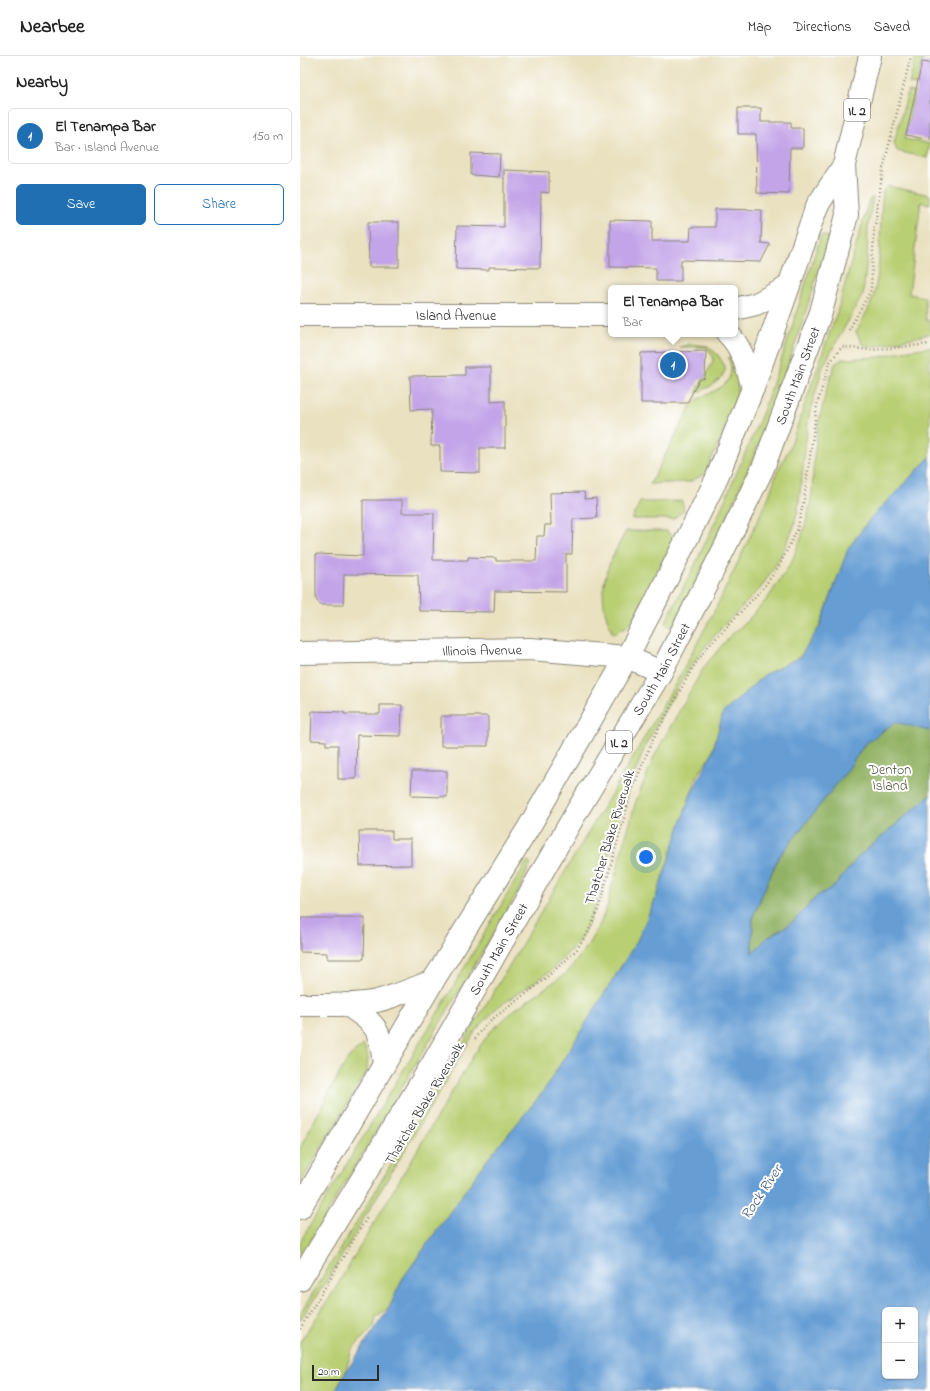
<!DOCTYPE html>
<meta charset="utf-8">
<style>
:root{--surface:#fff;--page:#f2f2f2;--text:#222;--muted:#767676;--line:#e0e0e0;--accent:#1f6fb2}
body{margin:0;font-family:"Indie Flower",sans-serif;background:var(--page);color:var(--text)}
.controls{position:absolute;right:12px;bottom:12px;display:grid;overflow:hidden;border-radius:6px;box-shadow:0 1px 3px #0004}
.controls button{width:36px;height:36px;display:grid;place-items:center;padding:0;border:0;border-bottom:1px solid var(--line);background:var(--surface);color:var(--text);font:20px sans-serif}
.scale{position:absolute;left:12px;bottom:10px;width:67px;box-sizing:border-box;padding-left:4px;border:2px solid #2b2b2b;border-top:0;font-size:11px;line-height:14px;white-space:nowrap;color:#2b2b2b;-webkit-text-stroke:3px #fff;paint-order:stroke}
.you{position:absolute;left:346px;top:801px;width:14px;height:14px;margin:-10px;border:3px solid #fff;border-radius:50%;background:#1a73e8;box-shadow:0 0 0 6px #1a73e833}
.badge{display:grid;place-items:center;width:26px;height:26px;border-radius:50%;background:var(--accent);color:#fff;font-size:13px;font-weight:700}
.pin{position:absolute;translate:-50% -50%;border:2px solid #fff;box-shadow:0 1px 4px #0006}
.popup{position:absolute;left:308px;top:229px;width:130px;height:52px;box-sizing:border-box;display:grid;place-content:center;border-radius:6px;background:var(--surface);filter:drop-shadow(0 1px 3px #0005);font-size:13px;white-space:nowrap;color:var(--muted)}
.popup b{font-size:15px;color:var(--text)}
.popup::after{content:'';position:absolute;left:50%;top:100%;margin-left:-8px;border:8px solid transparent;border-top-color:var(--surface)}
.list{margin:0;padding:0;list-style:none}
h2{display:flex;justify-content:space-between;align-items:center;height:52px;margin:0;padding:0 16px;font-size:17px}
h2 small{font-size:13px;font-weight:400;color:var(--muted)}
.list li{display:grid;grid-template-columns:26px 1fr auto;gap:12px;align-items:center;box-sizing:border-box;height:56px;margin:0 8px 8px;padding:0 8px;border:1px solid var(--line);border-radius:6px}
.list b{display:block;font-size:15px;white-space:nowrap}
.list p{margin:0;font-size:13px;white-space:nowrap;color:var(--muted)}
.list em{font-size:13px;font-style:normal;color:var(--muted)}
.actions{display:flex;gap:8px;padding:12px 16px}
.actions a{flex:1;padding:9px 0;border:1px solid var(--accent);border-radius:6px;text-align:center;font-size:14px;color:var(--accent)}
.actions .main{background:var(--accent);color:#fff}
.map{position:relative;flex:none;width:630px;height:1335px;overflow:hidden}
header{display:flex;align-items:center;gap:24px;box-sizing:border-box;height:56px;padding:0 20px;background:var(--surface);border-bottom:1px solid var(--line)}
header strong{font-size:19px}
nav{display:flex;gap:22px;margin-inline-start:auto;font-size:14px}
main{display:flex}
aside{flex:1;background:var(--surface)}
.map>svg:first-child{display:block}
.green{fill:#b9cf73;stroke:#727d4f}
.forest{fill:#92b265;stroke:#5e6e48}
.water{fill:#669ed4;stroke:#486480;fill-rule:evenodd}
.building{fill:#c3a4e8}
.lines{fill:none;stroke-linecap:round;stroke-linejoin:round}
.minor-casing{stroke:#8a8676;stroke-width:24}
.major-casing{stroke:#8a8676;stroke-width:24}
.path{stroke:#8a8676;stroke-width:2.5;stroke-dasharray:1 3;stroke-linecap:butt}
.minor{stroke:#fff;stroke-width:22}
.major{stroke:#fff;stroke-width:22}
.labels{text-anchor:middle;stroke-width:4;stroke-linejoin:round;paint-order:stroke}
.shield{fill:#fff;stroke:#6b6b6b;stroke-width:1}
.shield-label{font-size:13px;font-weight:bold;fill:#2b2b2b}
.street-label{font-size:14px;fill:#2b2b2b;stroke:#fff}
.park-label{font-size:14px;fill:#565c41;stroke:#fff}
.water-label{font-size:15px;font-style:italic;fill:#465f77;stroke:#fff}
</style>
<header>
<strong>Nearbee</strong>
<nav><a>Map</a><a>Directions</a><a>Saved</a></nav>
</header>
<main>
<aside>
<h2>Nearby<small></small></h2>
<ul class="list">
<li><span class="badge">1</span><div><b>El Tenampa Bar</b><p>Bar · Island Avenue</p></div><em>150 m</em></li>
</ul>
<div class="actions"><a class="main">Save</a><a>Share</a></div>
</aside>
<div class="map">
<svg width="630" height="1335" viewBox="0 0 630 1335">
<rect width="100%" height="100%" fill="#fff"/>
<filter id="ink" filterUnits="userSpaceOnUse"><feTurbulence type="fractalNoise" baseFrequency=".025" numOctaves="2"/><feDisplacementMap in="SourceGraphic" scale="8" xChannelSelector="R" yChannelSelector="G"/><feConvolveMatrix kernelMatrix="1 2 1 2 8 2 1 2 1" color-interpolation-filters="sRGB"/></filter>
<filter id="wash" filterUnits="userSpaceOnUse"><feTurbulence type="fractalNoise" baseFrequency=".012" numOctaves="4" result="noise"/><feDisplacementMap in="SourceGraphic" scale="16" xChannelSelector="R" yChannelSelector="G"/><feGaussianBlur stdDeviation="0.9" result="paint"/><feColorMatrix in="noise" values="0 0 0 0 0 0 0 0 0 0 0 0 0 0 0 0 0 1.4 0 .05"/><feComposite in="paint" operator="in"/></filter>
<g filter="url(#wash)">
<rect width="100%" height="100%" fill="#eae1c0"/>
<path class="green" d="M 616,0 L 623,0 L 617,29 L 609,28 Z
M 608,35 L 614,36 L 605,83 L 630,88 L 627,102 L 597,95 L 594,87 Z
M 588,130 L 630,139 L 630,148 L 621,146 L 609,238 L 625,241 L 626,264 L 630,265 L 630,278 L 571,291 L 562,288 L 556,276 C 563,262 572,249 575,234 C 582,201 579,168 583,135 Z
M 573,141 L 568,170 L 567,204 L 563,238 L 523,310 L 509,359 L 498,454 L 493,473 L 485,491 L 477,507 L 460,533 L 423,570 L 401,596 L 382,624 L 346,688 L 328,735 L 319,762 L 295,852 L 287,871 L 279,885 L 252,914 L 198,951 L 176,974 L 28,1223 L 0,1264 L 0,1258 L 70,1144 L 329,708 L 383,614 L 420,544 L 469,440 L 477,416 L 490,391 L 538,253 L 569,144 Z
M 521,179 L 529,181 C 511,239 493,298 471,356 C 445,427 411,495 378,562 L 372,571 L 365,567 L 391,517 L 418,460 L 462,358 L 485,293 Z
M 391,288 L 408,290 L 418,299 L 425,310 L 425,315 L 420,323 L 411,330 L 396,337 L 413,305 L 413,300 L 406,291 L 379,291 Z
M 630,291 L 630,401 L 569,464 L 548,493 L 520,570 L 500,601 L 464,619 L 423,657 L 412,697 L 397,720 L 355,844 L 337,885 L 243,1036 L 187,1104 L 103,1222 L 89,1252 L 76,1260 L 74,1270 L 52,1293 L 45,1317 L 35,1335 L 0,1335 L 0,1286 L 29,1243 L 173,1000 L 190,976 L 218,951 L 268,916 L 286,892 L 300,868 L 308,848 L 310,836 L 316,818 L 323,789 L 330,767 L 335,748 L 354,701 L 364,682 L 404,611 L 429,581 L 448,564 L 468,542 L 491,507 L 502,480 L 509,455 L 512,437 L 514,401 L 518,370 L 525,339 L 535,308 L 542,303 L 580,301 L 603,295 Z
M 430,301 C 435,308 438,318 438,327 C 438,350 414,396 405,418 L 389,426 L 350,428 L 392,348 C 395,346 397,343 400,342 C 404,339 410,338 414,335 C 429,328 435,317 428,302 Z
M 382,445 L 384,454 L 373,463 L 332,463 L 340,446 Z
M 326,475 L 367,475 L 374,483 L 334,562 L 326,571 L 313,578 C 294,536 305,513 326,475 Z
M 227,805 L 231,807 L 218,836 L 0,1203 L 0,1186 L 143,948 Z
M 64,989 L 68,1001 L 67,1015 L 0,1128 L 0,1092 L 33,1029 L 49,1001 L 52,998 Z"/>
<path class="forest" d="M 595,666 L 630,675 L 630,739 L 557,802 L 535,830 L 517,840 L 493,866 L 467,882 L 452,898 L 453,861 L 478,802 L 547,715 L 564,689 Z"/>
<path class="water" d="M 630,401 L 630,675 L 595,666 L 564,689 L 547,715 L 478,802 L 453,860 L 452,897 L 467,882 L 493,866 L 517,840 L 535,830 L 557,802 L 630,739 L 630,1332 L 628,1335 L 35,1335 L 45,1317 L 89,1252 L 103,1222 L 187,1104 L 243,1036 L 337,885 L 355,844 L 390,740 L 412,697 L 423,657 L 464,619 L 500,601 L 520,570 L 548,493 L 569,464 ZM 585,1254 L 615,1254 L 615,1320 L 585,1320 Z"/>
<g id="blocks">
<path class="building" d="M 622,6 L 630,7 L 630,84 L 606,79 Z
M 438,52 L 461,52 L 461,66 L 491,66 L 491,72 L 503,72 L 503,92 L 490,92 L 489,138 L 457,137 L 456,78 L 438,78 Z
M 171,97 L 200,98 L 199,121 L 171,119 Z
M 204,114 L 249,116 L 249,137 L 241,136 L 240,212 L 189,211 L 189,214 L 156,213 L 157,170 L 204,171 Z
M 415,153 L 462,154 L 461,187 L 470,188 L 461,206 L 381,204 L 381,225 L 356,225 L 356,212 L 310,211 L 310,164 L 352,165 L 352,185 L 390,185 L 391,171 L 415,171 Z
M 68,166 L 99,166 L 99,211 L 69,211 Z
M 406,295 L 405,322 L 399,324 L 387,347 L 341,347 L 341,297 Z
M 165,311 L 191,311 L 191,346 L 205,345 L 205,392 L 180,392 L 180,417 L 140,416 L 140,390 L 131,390 L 132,353 L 111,354 L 110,320 L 165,319 Z
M 284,436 L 285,443 L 296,442 L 297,462 L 273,463 L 272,498 L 266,498 L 266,536 L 195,535 L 194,556 L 119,555 L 118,519 L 44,518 L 43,549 L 20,549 L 16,542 L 16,498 L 63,500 L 63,444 L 102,444 L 102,457 L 134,457 L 133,504 L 168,504 L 168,501 L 196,502 L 196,505 L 236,505 L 237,480 L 244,480 L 245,469 L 251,469 L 250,437 Z
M 80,649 L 102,649 L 101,680 L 57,679 L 56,723 L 38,723 L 38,689 L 26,689 L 26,685 L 11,684 L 12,655 L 44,656 L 44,658 L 80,658 Z
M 141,660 L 188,660 L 188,690 L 141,690 Z
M 112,715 L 147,715 L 147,741 L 111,740 Z
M 59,775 L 92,775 L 92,783 L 111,783 L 111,809 L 60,810 Z
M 0,862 L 65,862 L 64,903 L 27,903 L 27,897 L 0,896 Z"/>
</g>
</g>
<g filter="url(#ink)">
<use href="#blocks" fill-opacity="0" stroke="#8a8676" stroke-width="1"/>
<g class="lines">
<g class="minor-casing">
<g id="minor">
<path d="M 435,253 L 456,248 L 488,231"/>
<path id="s1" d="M 0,259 L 311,259"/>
<path d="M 428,278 C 443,292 447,313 453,332"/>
<path id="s2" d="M 0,597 L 230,593 L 327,601 L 361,616"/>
<path d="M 46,948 C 77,969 80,971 84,1009"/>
<path d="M 0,949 C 25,949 52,950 77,945 C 96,940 115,932 133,925"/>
</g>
</g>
<g class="major-casing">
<g id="major">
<path d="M 0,1152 L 133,925 L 229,771 L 327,601 L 351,555 L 415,426 L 453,332 L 517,150 L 544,109"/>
<path id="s3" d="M 0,1224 L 133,1007 L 277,755 L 361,616 L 425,491 L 463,412 L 521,256 L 547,159 L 544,109 L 570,0"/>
</g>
</g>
<path class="path" d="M 549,274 L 571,234 L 574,176 L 583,113 L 611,0
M 175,983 L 180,975 L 191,964 L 235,931 L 264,906 L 277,893 L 288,876 L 298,854 L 332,734 L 353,683 L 392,613 L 405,594 L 463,532 L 478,512 L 497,474 L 504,444 L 517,349 L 530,306 L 542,291 L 571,294 L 630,288
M 0,1273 L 68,1160"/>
<use href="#minor" class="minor"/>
<use href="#major" class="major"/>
</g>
</g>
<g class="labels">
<g class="shield">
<rect x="544" y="43" width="26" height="22" rx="3"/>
<rect x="306" y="675" width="26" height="22" rx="3"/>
</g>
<g class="shield-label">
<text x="557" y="59">IL 2</text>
<text x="319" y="691">IL 2</text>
</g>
<g class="street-label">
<text dy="5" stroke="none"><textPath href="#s1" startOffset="156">Island Avenue</textPath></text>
<text dy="5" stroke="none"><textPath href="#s3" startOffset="1034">South Main Street</textPath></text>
<text dy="5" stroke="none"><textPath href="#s2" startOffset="182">Illinois Avenue</textPath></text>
<text dy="5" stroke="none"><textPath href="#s3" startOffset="710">South Main Street</textPath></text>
<text transform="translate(309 781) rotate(-73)" y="5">Thatcher Blake Riverwalk</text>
<text dy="5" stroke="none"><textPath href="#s3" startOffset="386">South Main Street</textPath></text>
<text transform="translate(124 1047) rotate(-59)" y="5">Thatcher Blake Riverwalk</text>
</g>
<g class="park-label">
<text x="590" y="718">Denton<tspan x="590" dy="16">Island</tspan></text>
</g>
<g class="water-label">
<text transform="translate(461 1136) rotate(-56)" y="5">Rock River</text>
</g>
</g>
</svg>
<div class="controls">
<button>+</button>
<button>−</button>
</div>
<div class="scale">20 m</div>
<div class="you"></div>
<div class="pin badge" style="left:373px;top:309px">1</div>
<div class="popup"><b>El Tenampa Bar</b>Bar</div>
</div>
</main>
